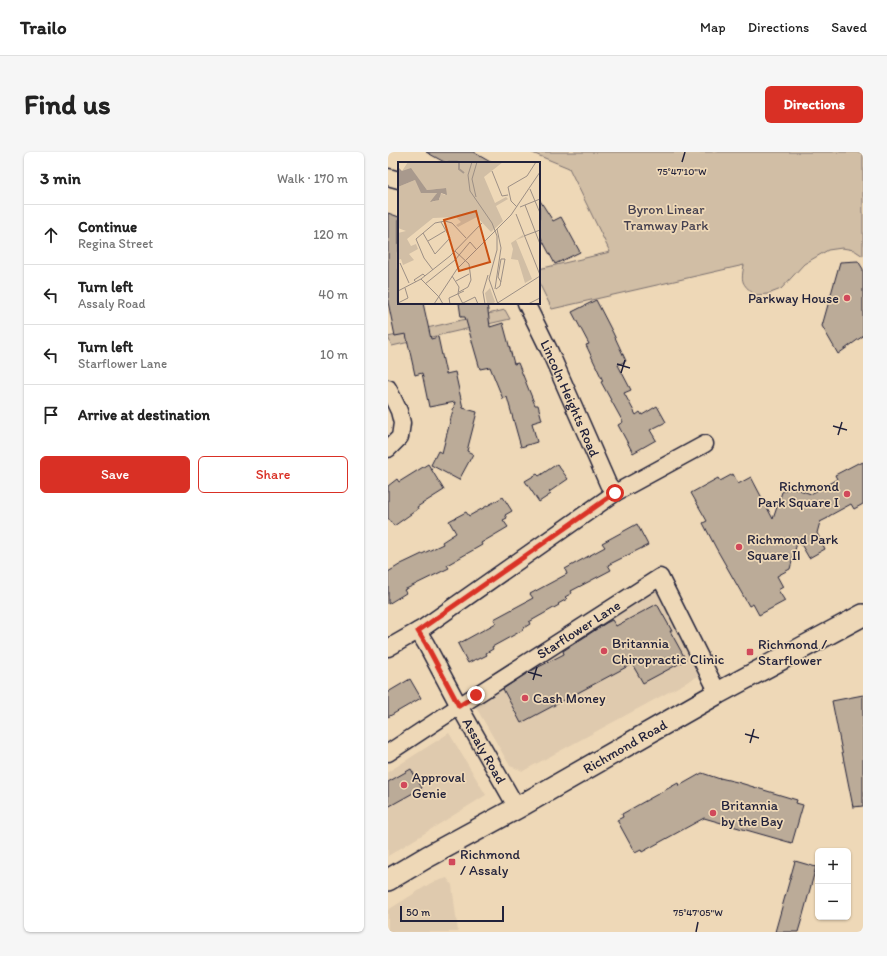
<!DOCTYPE html>
<meta charset="utf-8">
<style>
:root{--surface:#fff;--page:#f6f6f6;--text:#222;--muted:#767676;--line:#e0e0e0;--accent:#d93025}
body{margin:0;font-family:Itim,sans-serif;background:var(--page);color:var(--text)}
.controls{position:absolute;right:12px;bottom:12px;display:grid;overflow:hidden;border-radius:6px;box-shadow:0 1px 3px #0004}
.controls button{width:36px;height:36px;display:grid;place-items:center;padding:0;border:0;border-bottom:1px solid var(--line);background:var(--surface);color:var(--text);font:20px sans-serif}
.scale{position:absolute;left:12px;bottom:10px;width:104px;box-sizing:border-box;padding-left:4px;border:2px solid #22223b;border-top:0;font-size:11px;line-height:14px;white-space:nowrap;color:#22223b;-webkit-text-stroke:3px #eed8b7;paint-order:stroke}
.stop{position:absolute;width:12px;height:12px;margin:-9px;border:3px solid #d93025;border-radius:50%;background:#fff}
.stop.end{background:#d93025;border-color:#fff;box-shadow:0 1px 4px #0008}
.list{margin:0;padding:0;list-style:none}
h2{display:flex;justify-content:space-between;align-items:center;height:52px;margin:0;padding:0 16px;font-size:17px}
h2 small{font-size:13px;font-weight:400;color:var(--muted)}
.list li{display:grid;grid-template-columns:26px 1fr auto;gap:12px;align-items:center;box-sizing:border-box;height:60px;padding:0 16px;border-top:1px solid var(--line)}
.list b{display:block;font-size:15px;white-space:nowrap}
.list p{margin:0;font-size:13px;white-space:nowrap;color:var(--muted)}
.list em{font-size:13px;font-style:normal;color:var(--muted)}
.actions{display:flex;gap:8px;padding:12px 16px}
.actions a{flex:1;padding:9px 0;border:1px solid var(--accent);border-radius:6px;text-align:center;font-size:14px;color:var(--accent)}
.actions .main{background:var(--accent);color:#fff}
.icon{flex:none;width:22px;height:22px;fill:none;stroke:currentColor;stroke-width:2;stroke-linecap:round;stroke-linejoin:round}
.map{position:relative;flex:none;width:475px;height:780px;overflow:hidden;border-radius:6px}
header{display:flex;align-items:center;gap:24px;box-sizing:border-box;height:56px;padding:0 20px;background:var(--surface);border-bottom:1px solid var(--line)}
header strong{font-size:19px}
nav{display:flex;gap:22px;margin-inline-start:auto;font-size:14px}
.intro{display:flex;align-items:center;justify-content:space-between;box-sizing:border-box;height:96px;padding:0 24px}
h1{margin:0;font-size:28px}
.button{padding:10px 18px;border-radius:6px;background:var(--accent);color:#fff;font-size:14px;font-weight:700}
main{display:flex;gap:24px;padding:0 24px}
aside{flex:1;background:var(--surface);border-radius:6px;box-shadow:0 1px 3px #0004}
.map>svg:first-child{display:block}
.built{fill:#dfcaae}
.green{fill:#d1bea5;stroke:#7a7070}
.building{fill:#bbab98;stroke:#22223b}
.lines{fill:none;stroke-linecap:round;stroke-linejoin:round}
.minor-casing{stroke:#22223b;stroke-width:19}
.major-casing{stroke:#22223b;stroke-width:24}
.minor{stroke:#eed8b7;stroke-width:16}
.major{stroke:#eed8b7;stroke-width:21}
.route{stroke:#d93025;stroke-width:5}
.ticks{fill:none;stroke:#22223b;stroke-width:1.5}
.poi-dot{fill:#d1495b;stroke:#eed8b7;stroke-width:1.5}
.labels{text-anchor:middle;stroke-width:3.5;stroke-linejoin:round;paint-order:stroke}
.park-label{font-size:14px;fill:#454150;stroke:#eed8b7}
.poi-label{font-size:14px;fill:#22223b;stroke:#eed8b7;text-anchor:start}
.street-label{font-size:14px;fill:#22223b;stroke:#eed8b7}
.inset-river{fill:none;stroke:#a8998d;stroke-width:2}
.inset-road{fill:none;stroke:#9c8f85;stroke-width:1}
.view{fill:#ca5113;fill-opacity:0.15;stroke:#ca5113;stroke-width:2}
.inset-edge{fill:none;stroke:#22223b;stroke-width:2}
.ticks-label{font-size:10px;text-anchor:middle;fill:#22223b;stroke:#eed8b7;stroke-width:3.5;stroke-linejoin:round;paint-order:stroke}
</style>
<header>
<strong>Trailo</strong>
<nav><a>Map</a><a>Directions</a><a>Saved</a></nav>
</header>
<div class="intro"><h1>Find us</h1><a class="button">Directions</a></div>
<main>
<aside>
<h2>3 min<small>Walk · 170 m</small></h2>
<ul class="list">
<li><svg class="icon" aria-label="ahead" viewBox="0 0 24 24"><path d="M12 20V5M6 11l6-6 6 6"/></svg><div><b>Continue</b><p>Regina Street</p></div><em>120 m</em></li>
<li><svg class="icon" aria-label="left" viewBox="0 0 24 24"><path d="M17 20v-9H6M10 6l-5 5 5 5"/></svg><div><b>Turn left</b><p>Assaly Road</p></div><em>40 m</em></li>
<li><svg class="icon" aria-label="left" viewBox="0 0 24 24"><path d="M17 20v-9H6M10 6l-5 5 5 5"/></svg><div><b>Turn left</b><p>Starflower Lane</p></div><em>10 m</em></li>
<li><svg class="icon" aria-label="arrive" viewBox="0 0 24 24"><path d="M6 21V4h12l-3 4 3 4H6"/></svg><div><b>Arrive at destination</b></div></li>
</ul>
<div class="actions"><a class="main">Save</a><a>Share</a></div>
</aside>
<div class="map">
<svg width="475" height="780" viewBox="0 0 475 780">
<rect width="100%" height="100%" fill="#eed8b7"/>
<filter id="ink" filterUnits="userSpaceOnUse"><feTurbulence type="fractalNoise" baseFrequency=".025" numOctaves="2"/><feDisplacementMap in="SourceGraphic" scale="8" xChannelSelector="R" yChannelSelector="G"/><feConvolveMatrix kernelMatrix="1 2 1 2 8 2 1 2 1" color-interpolation-filters="sRGB"/></filter>
<g filter="url(#ink)">
<path class="built" d="M 271,414 L 325,516 L 135,619 L 122,614 L 79,540 Z
M 61,581 L 98,643 L 0,704 L 0,620 Z
M 59,726 L 64,733 L 70,780 L 0,780 L 0,758 L 43,731 Z"/>
<path class="green" d="M 142,0 L 475,0 L 475,104 L 466,98 L 454,96 L 440,98 L 416,112 L 393,137 L 380,142 L 367,143 C 353,131 353,130 356,113 L 164,157 L 151,131 L 151,117 L 222,100 L 181,16 Z
M 117,158 L 122,167 L 4,194 L 0,185 Z"/>
<path class="building" d="M 38,0 L 85,0 L 104,11 L 58,11 Z
M 151,47 L 165,69 L 173,65 L 192,100 L 167,112 L 151,82 Z
M 0,61 L 11,65 L 11,151 L 35,151 L 43,187 L 50,185 L 58,222 L 67,220 L 75,256 L 89,260 L 79,299 L 85,302 L 71,328 L 43,313 L 50,299 L 54,301 L 67,250 L 41,255 L 34,221 L 27,223 L 18,182 L 7,184 L 0,150 Z
M 470,109 L 475,117 L 475,184 L 450,202 L 434,174 L 452,110 Z
M 208,148 L 225,181 L 238,209 L 230,213 L 243,238 L 236,241 L 248,263 L 252,260 L 254,263 L 269,254 L 278,270 L 262,278 L 268,288 L 245,301 L 230,273 L 235,270 L 213,230 L 215,229 L 198,193 L 201,192 L 184,160 Z
M 71,151 L 99,151 L 102,175 L 115,171 L 126,212 L 130,211 L 147,253 L 150,253 L 154,268 L 144,271 L 149,290 L 133,295 L 119,245 L 115,247 L 102,215 L 92,217 L 77,165 L 73,165 Z
M 475,310 L 475,352 L 466,357 L 463,352 L 441,364 L 440,366 L 432,370 L 429,381 L 437,397 L 421,406 L 410,387 L 402,417 L 389,424 L 395,435 L 390,438 L 397,449 L 371,463 L 365,452 L 361,454 L 328,396 L 315,371 L 319,369 L 303,341 L 330,326 L 332,329 L 345,322 L 350,332 L 363,325 L 385,367 L 394,340 L 403,335 L 423,342 L 449,327 L 447,323 L 470,311 L 471,312 Z
M 40,312 L 56,338 L 29,355 L 30,357 L 6,374 L 0,366 L 0,334 L 9,327 L 11,330 Z
M 169,312 L 180,327 L 161,340 L 163,342 L 151,350 L 137,329 L 149,322 L 151,324 Z
M 115,345 L 124,359 L 117,363 L 119,366 L 115,368 L 120,375 L 93,391 L 94,393 L 59,413 L 61,416 L 16,438 L 18,441 L 0,452 L 0,420 L 13,412 L 55,392 L 54,390 L 68,381 L 61,369 L 78,360 L 81,364 Z
M 249,372 L 260,393 L 220,413 L 223,418 L 183,439 L 184,441 L 177,445 L 179,447 L 170,452 L 171,453 L 141,470 L 142,472 L 134,477 L 135,478 L 104,495 L 105,497 L 98,501 L 99,503 L 89,508 L 88,507 L 80,511 L 70,492 L 108,471 L 106,467 L 145,446 L 142,442 L 179,422 L 177,417 L 217,395 L 214,391 Z
M 269,452 L 284,479 L 282,479 L 298,508 L 255,531 L 244,512 L 133,571 L 115,537 L 139,521 L 176,502 L 175,499 L 218,471 L 224,468 L 228,474 Z
M 22,527 L 33,546 L 0,565 L 0,540 Z
M 475,543 L 475,654 L 465,655 L 444,549 Z
M 23,617 L 34,636 L 0,655 L 0,630 Z
M 314,621 L 332,627 L 332,626 L 349,630 L 409,648 L 408,651 L 415,653 L 404,691 L 316,666 L 254,700 L 253,698 L 247,701 L 229,668 L 235,665 L 234,662 L 259,648 L 290,631 L 291,634 Z
M 407,709 L 428,715 L 415,763 L 410,780 L 387,780 Z"/>
<g class="lines">
<g class="minor-casing">
<g id="minor">
<path d="M 0,25 L 11,28"/>
<path id="s1" d="M 138,151 L 162,200 L 220,332 L 227,341"/>
<path d="M 0,236 L 11,259 L 14,271 L 12,285 L 0,297"/>
<path id="s2" d="M 30,479 L 38,492 L 71,554 L 129,656"/>
<path d="M 0,496 L 35,476 L 227,341 L 317,292"/>
<path id="s3" d="M 0,601 L 79,549 L 272,425 L 330,541"/>
</g>
</g>
<g class="major-casing">
<g id="major">
<path id="s4" d="M 0,728 L 39,705 L 129,656 L 330,541 L 475,463"/>
</g>
</g>
<use href="#minor" class="minor"/>
<use href="#major" class="major"/>
</g>
</g>
<g class="lines" filter="url(#ink)">
<path class="route" d="M 88,543 L 71,554 L 38,492 L 30,479 L 227,341"/>
</g>
<path class="ticks" d="M 294,10 L 297,0M 229,212 L 242,216M 233,221 L 237,208M 445,274 L 459,278M 450,283 L 454,270M 140,520 L 154,524M 145,528 L 149,515M 357,582 L 371,586M 362,591 L 366,577M 308,780 L 310,770"/>
<g class="poi-dot">
<circle cx="459" cy="146" r="4"/>
<circle cx="459" cy="342" r="4"/>
<circle cx="351" cy="395" r="4"/>
<circle cx="216" cy="499" r="4"/>
<rect x="358" y="496" width="8" height="8" rx="2"/>
<circle cx="137" cy="546" r="4"/>
<circle cx="16" cy="633" r="4"/>
<circle cx="325" cy="661" r="4"/>
<rect x="60" y="706" width="8" height="8" rx="2"/>
</g>
<g class="labels">
<g class="park-label">
<text x="278" y="62">Byron Linear<tspan x="278" dy="16">Tramway Park</tspan></text>
</g>
<g class="poi-label">
<text x="451" y="151" text-anchor="end">Parkway House</text>
<text x="451" y="339" text-anchor="end">Richmond<tspan x="451" dy="16">Park Square I</tspan></text>
<text x="359" y="392">Richmond Park<tspan x="359" dy="16">Square II</tspan></text>
<text x="224" y="496">Britannia<tspan x="224" dy="16">Chiropractic Clinic</tspan></text>
<text x="370" y="497">Richmond /<tspan x="370" dy="16">Starflower</tspan></text>
<text x="145" y="551">Cash Money</text>
<text x="24" y="630">Approval<tspan x="24" dy="16">Genie</tspan></text>
<text x="333" y="658">Britannia<tspan x="333" dy="16">by the Bay</tspan></text>
<text x="72" y="707">Richmond<tspan x="72" dy="16">/ Assaly</tspan></text>
</g>
<g class="street-label">
<text dy="5" stroke="none"><textPath href="#s1" startOffset="105">Lincoln Heights Road</textPath></text>
<text dy="5" stroke="none"><textPath href="#s3" startOffset="227">Starflower Lane</textPath></text>
<text dy="5" stroke="none"><textPath href="#s4" startOffset="272">Richmond Road</textPath></text>
<text dy="5" stroke="none"><textPath href="#s2" startOffset="137">Assaly Road</textPath></text>
</g>
</g>
<g transform="translate(10 10)">
<rect width="142" height="142" fill="#eed8b7"/>
<path d="M 10,0 L 105,0 L 86,15 L 97,41 L 108,35 L 110,37 L 98,44 L 105,59 L 93,70 L 79,55 L 60,65 L 58,63 L 63,60 L 58,55 L 35,56 L 9,77 L 13,84 L 18,82 L 20,87 L 11,92 L 16,98 L 5,103 L 3,97 L 0,98 L 0,71 L 8,69 L 0,66 L 0,25 L 17,18 L 24,31 L 39,31 L 34,40 L 42,37 L 42,31 L 47,33 L 48,26 L 29,28 L 16,11 L 4,9 ZM 125,73 L 126,75 L 118,78 L 134,117 L 127,121 L 120,98 L 113,97 L 115,87 L 113,81 ZM 92,126 L 97,140 L 94,142 L 89,141 L 87,131 Z" fill="#d1bea5"/>
<path d="M 0,5 L 4,9 L 13,6 L 29,28 L 48,26 L 49,33 L 43,31 L 41,38 L 32,40 L 39,31 L 23,31 L 17,18 L 0,25 Z" fill="#a8998d"/>
<path class="inset-river" d="M 61,0 L 61,7 L 66,11"/>
<path class="inset-road" d="M 74,0 L 70,13 L 72,29 L 94,61 L 99,74 L 99,88 L 91,117 L 100,142M 94,9 L 104,34 L 110,33M 132,27 L 142,51M 78,35 L 74,17 L 79,0M 127,43 L 142,82M 119,45 L 113,39 L 110,25 L 129,14 L 138,0M 122,45 L 142,37M 118,52 L 142,113M 25,71 L 37,92 L 52,76 L 43,60M 126,74 L 142,68M 30,79 L 47,69M 57,89 L 71,102 L 73,118 L 70,125 L 61,130M 2,101 L 11,121M 35,108 L 26,96 L 18,77 L 37,61 L 47,59 L 54,61 L 68,76M 54,114 L 61,125 L 60,132 L 65,142M 23,117 L 41,135 L 45,142M 58,119 L 71,112M 18,120 L 16,118 L 25,112 L 27,114M 103,120 L 100,115 L 103,97 L 107,97M 27,122 L 57,98 L 72,80 L 78,87M 97,127 L 103,86 L 99,67M 98,127 L 102,124 L 107,97M 0,129 L 23,117 L 52,94 L 84,61M 0,141 L 10,136 L 7,126M 36,142 L 59,107 L 113,53 L 142,10M 52,142 L 51,136 L 66,129M 63,142 L 77,135 L 80,142M 87,142 L 85,130 L 90,113M 98,142 L 142,114M 130,142 L 142,136"/>
<path class="view" d="M 78,49 L 92,100 L 61,109 L 46,58 Z"/>
<rect width="142" height="142" class="inset-edge"/>
</g>
<g class="ticks-label">
<text x="294" y="23">75°47'10"W</text>
<text x="310" y="764">75°47'05"W</text>
</g>
</svg>
<div class="controls">
<button>+</button>
<button>−</button>
</div>
<div class="scale">50 m</div>
<div class="stop" style="left:227px;top:341px"></div>
<div class="stop end" style="left:88px;top:543px"></div>
</div>
</main>
